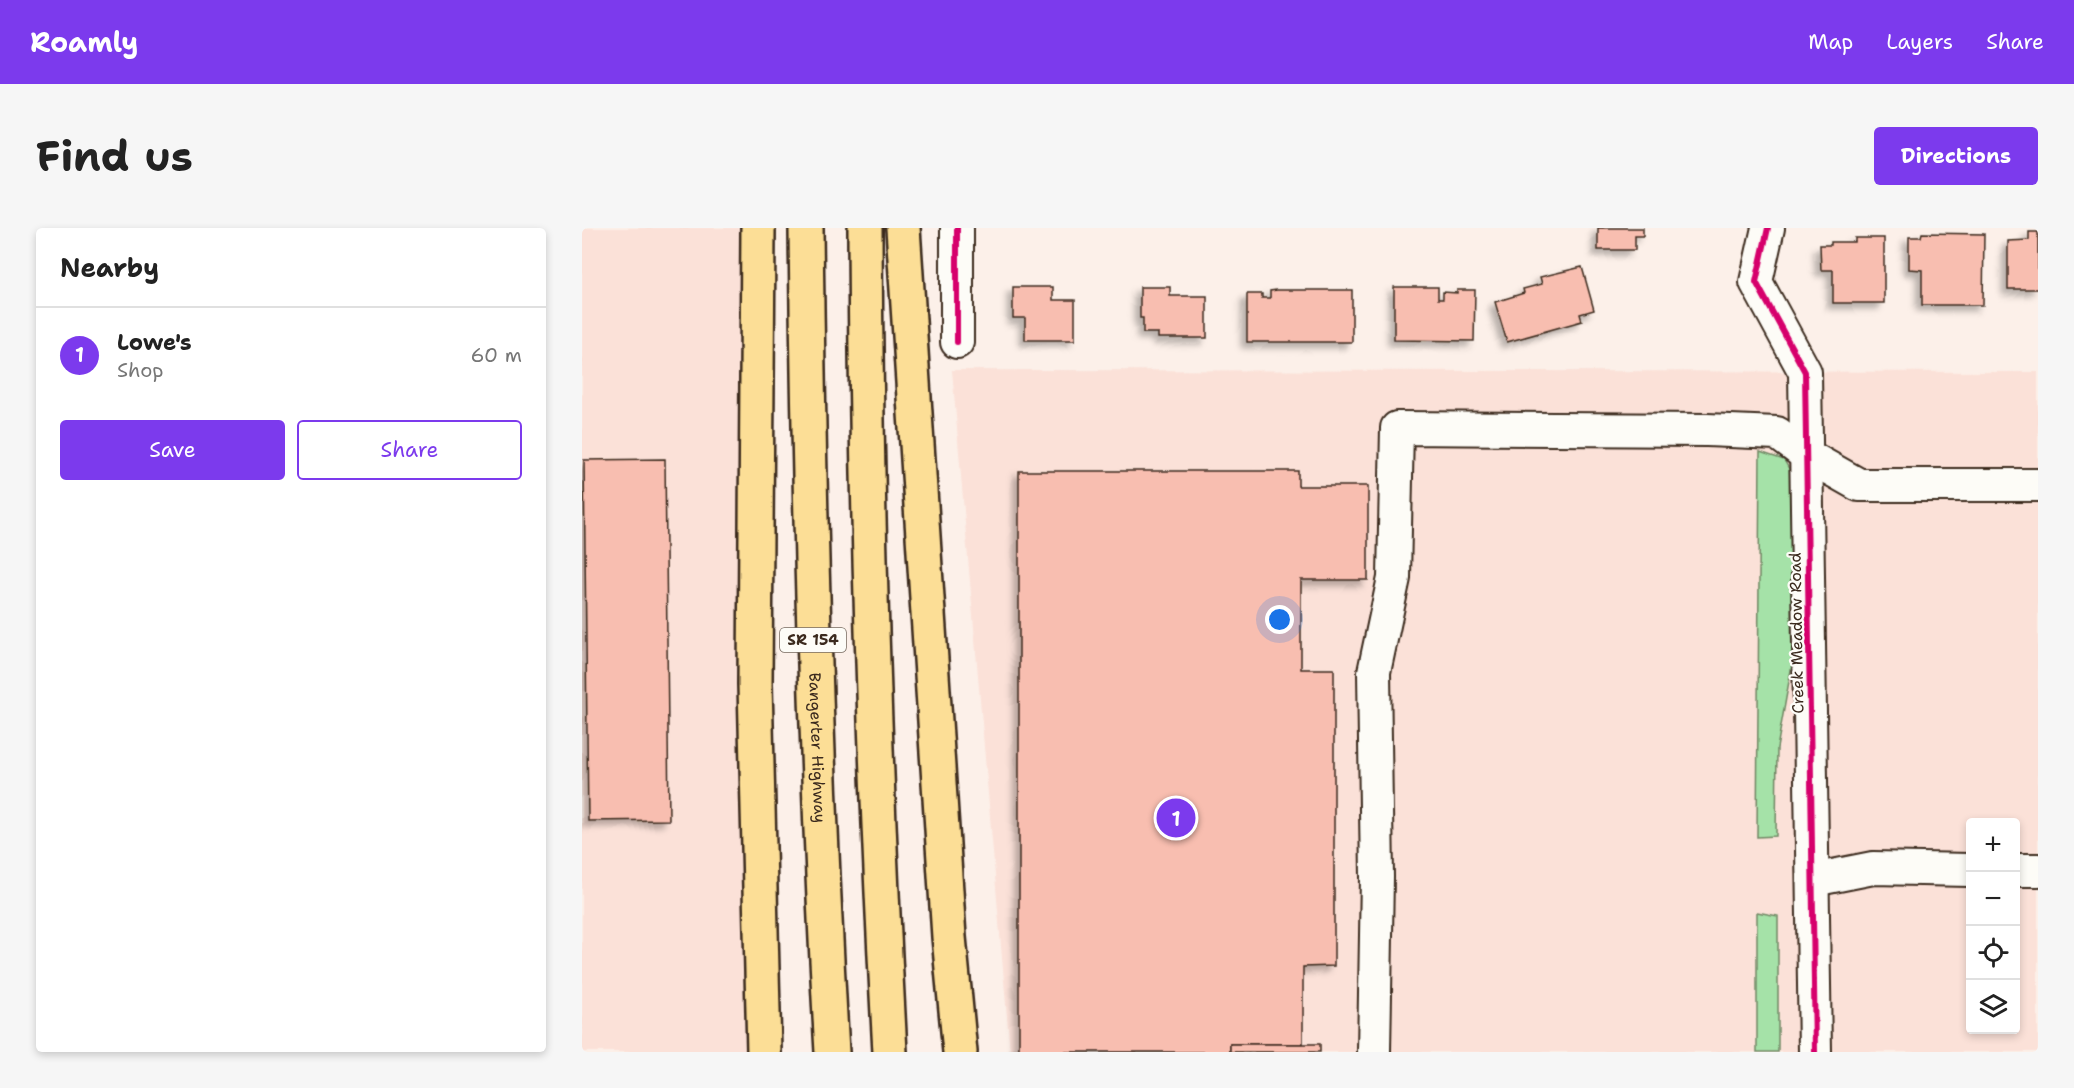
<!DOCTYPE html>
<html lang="en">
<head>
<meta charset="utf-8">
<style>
	:root { --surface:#fff; --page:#f6f6f6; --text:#222; --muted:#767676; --line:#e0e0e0; --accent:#7c3aed }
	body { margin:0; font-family:"Shantell Sans",sans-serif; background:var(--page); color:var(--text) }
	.controls { position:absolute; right:18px; bottom:18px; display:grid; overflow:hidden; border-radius:6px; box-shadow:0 3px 9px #0003 }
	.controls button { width:54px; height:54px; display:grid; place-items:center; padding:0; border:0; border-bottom:2px solid var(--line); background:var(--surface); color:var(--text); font:30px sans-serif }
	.you { position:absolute; left:698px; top:392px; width:21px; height:21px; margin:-15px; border:4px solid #fff; border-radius:50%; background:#1a73e8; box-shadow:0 0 0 9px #1a73e833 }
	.badge { display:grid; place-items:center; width:39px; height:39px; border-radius:50%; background:var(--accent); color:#fff; font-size:20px; font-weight:700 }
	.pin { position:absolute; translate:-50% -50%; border:3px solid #fff; box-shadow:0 2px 6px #0006 }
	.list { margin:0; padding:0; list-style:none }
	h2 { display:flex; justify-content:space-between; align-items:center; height:78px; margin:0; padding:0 24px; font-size:26px }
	h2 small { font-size:20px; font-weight:400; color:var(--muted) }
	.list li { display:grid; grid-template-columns:39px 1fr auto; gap:18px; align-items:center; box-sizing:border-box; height:96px; padding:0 24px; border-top:2px solid var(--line) }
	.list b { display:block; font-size:22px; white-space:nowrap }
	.list p { margin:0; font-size:20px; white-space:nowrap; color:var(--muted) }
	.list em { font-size:20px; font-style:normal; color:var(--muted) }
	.actions { display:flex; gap:12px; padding:18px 24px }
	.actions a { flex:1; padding:14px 0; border:2px solid var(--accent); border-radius:6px; text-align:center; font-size:21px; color:var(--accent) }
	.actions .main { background:var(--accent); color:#fff }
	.icon { flex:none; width:33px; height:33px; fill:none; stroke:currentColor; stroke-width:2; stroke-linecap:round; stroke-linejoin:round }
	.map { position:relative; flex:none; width:1456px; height:824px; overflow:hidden; border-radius:6px }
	header { display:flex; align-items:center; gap:36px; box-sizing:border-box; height:84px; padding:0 30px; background:var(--accent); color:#fff }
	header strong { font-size:28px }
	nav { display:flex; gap:33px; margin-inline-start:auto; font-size:21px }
	.intro { display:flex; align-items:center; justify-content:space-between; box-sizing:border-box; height:144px; padding:0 36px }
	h1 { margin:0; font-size:42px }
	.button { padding:15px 27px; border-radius:6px; background:var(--accent); color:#fff; font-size:21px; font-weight:700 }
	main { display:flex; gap:36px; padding:0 36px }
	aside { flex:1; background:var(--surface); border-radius:6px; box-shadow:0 3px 9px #0003 }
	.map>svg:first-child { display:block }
	.built { fill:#fbe1d8; fill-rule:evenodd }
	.green { fill:#a5e2a8; stroke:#708663; stroke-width:1.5 }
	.building { fill:#f8beb0; stroke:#3b2a1e; stroke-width:1.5; filter:url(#shadow) }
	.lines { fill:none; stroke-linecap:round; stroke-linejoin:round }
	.minor-casing { stroke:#3b2a1e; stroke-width:36 }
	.highway-casing { stroke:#3b2a1e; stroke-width:38 }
	.minor { stroke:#fdfcf7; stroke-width:32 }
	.highway { stroke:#fcde96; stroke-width:33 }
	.cycleway-casing { stroke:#fdfcf7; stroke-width:10 }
	.cycleway { stroke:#d6006c; stroke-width:6 }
	.labels { text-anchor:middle; stroke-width:4.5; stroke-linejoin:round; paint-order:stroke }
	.shield { fill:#fdfcf7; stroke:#75695f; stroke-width:1.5 }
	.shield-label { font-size:15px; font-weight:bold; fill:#3b2a1e }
	.street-label { font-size:16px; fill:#3b2a1e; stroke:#fdfcf7 }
</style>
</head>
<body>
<header>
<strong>Roamly</strong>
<nav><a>Map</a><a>Layers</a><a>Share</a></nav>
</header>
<div class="intro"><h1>Find us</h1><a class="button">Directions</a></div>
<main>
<aside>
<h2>Nearby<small></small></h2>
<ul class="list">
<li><span class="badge">1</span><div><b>Lowe's</b><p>Shop</p></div><em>60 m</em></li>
</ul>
<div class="actions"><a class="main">Save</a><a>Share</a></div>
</aside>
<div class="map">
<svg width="1456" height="824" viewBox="0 0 1456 824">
	<defs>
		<filter id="shadow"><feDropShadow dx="-5.5" dy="5.5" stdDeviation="3" flood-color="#0004"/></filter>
	</defs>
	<rect width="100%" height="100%" fill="#fcf0e9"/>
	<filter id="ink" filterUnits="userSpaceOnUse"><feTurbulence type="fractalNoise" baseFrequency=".0167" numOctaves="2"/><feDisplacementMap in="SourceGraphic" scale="12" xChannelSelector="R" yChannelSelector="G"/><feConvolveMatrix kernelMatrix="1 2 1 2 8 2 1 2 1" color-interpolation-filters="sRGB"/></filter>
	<g filter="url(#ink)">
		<!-- built -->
		<g class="built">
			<path d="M0 0H164L168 824H0Z"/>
			<path d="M370 142 1456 144V824H428ZM1388 594H1434V802H1388Z"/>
		</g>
		<!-- green -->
		<g class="green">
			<path d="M1178 224 1202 232 1216 257 1218 392 1195 520 1194 608 1175 609Z"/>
			<path d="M1175 684 1196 688V824H1175Z"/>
		</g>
		<!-- building -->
		<g class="building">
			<path d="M1016 0H1061V8H1053V22H1016Z"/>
			<path d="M1447 4H1456V61H1426V13L1447 12Z"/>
			<path d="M1340 5 1402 6 1401 77H1340V42L1327 41V9H1339Z"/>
			<path d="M1273 10H1302V75H1251V42H1239L1238 17H1249V14H1273Z"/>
			<path d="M1000 39 1012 82 998 86 1000 93 925 114 913 74 942 65 941 61 960 56 958 49Z"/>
			<path d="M431 59H471V72H493V112H443V90H431Z"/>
			<path d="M558 59H588V68H625V110H576V105H561V90H558Z"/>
			<path d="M812 59H856V71H861V64L875 65V62H893L892 113 812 112Z"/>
			<path d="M695 62H770V114H665V66H680V70H688V63Z"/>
			<path d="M83 231 87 592 6 593 2 232Z"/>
			<path d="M437 243H716V258H786V352H719V441H752V738L721 739V816H648V824H437Z"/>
			<rect x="648" y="816" width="90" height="8"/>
		</g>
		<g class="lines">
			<!-- minor casing -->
			<g class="minor-casing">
				<g id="minor">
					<path d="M375 0V114"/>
					<path d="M1186 0 1174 54 1223 144 1233 824"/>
					<path d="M1434 642H1456"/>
					<path d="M1231 652 1291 640 1388 642"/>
					<path d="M792 824 795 649 792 444 812 350 815 200 1125 202 1195 205 1224 227 1277 257H1456"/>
				</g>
			</g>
			<!-- highway casing -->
			<g class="highway-casing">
				<g id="highway">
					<path d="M176 0 173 456 182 824"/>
					<path id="s1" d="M224 0C227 275 234 549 250 824"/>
					<path d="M283 0C284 275 293 549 308 824"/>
					<path d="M321 0 367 709 378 824"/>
				</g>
			</g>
			<!-- minor -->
			<use href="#minor" class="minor"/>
			<!-- highway -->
			<use href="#highway" class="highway"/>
			<!-- cycleway casing -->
			<g class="cycleway-casing">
				<g id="cycleway">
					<path d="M375 0V114"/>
					<path d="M1186 0 1174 54 1223 144 1233 824"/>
				</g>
			</g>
			<!-- cycleway -->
			<use href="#cycleway" class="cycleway"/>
		</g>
	</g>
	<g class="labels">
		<!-- shield labels -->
		<rect class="shield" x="198" y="400" width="66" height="24" rx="4.5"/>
		<g class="shield-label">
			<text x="231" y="417">SR 154</text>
		</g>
		<!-- street labels -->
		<g class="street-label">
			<text transform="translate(1214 405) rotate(-91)" y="6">Creek Meadow Road</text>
			<text dy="6" stroke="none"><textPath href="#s1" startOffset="520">Bangerter Highway</textPath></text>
		</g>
	</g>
</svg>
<div class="controls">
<button>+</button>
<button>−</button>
<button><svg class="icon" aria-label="locate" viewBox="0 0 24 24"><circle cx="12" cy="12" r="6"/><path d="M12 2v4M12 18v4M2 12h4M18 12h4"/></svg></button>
<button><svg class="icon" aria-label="layers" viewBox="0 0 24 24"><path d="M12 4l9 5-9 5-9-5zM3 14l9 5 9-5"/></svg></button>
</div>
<div class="you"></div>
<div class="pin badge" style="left:594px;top:590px">1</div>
</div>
</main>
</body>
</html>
